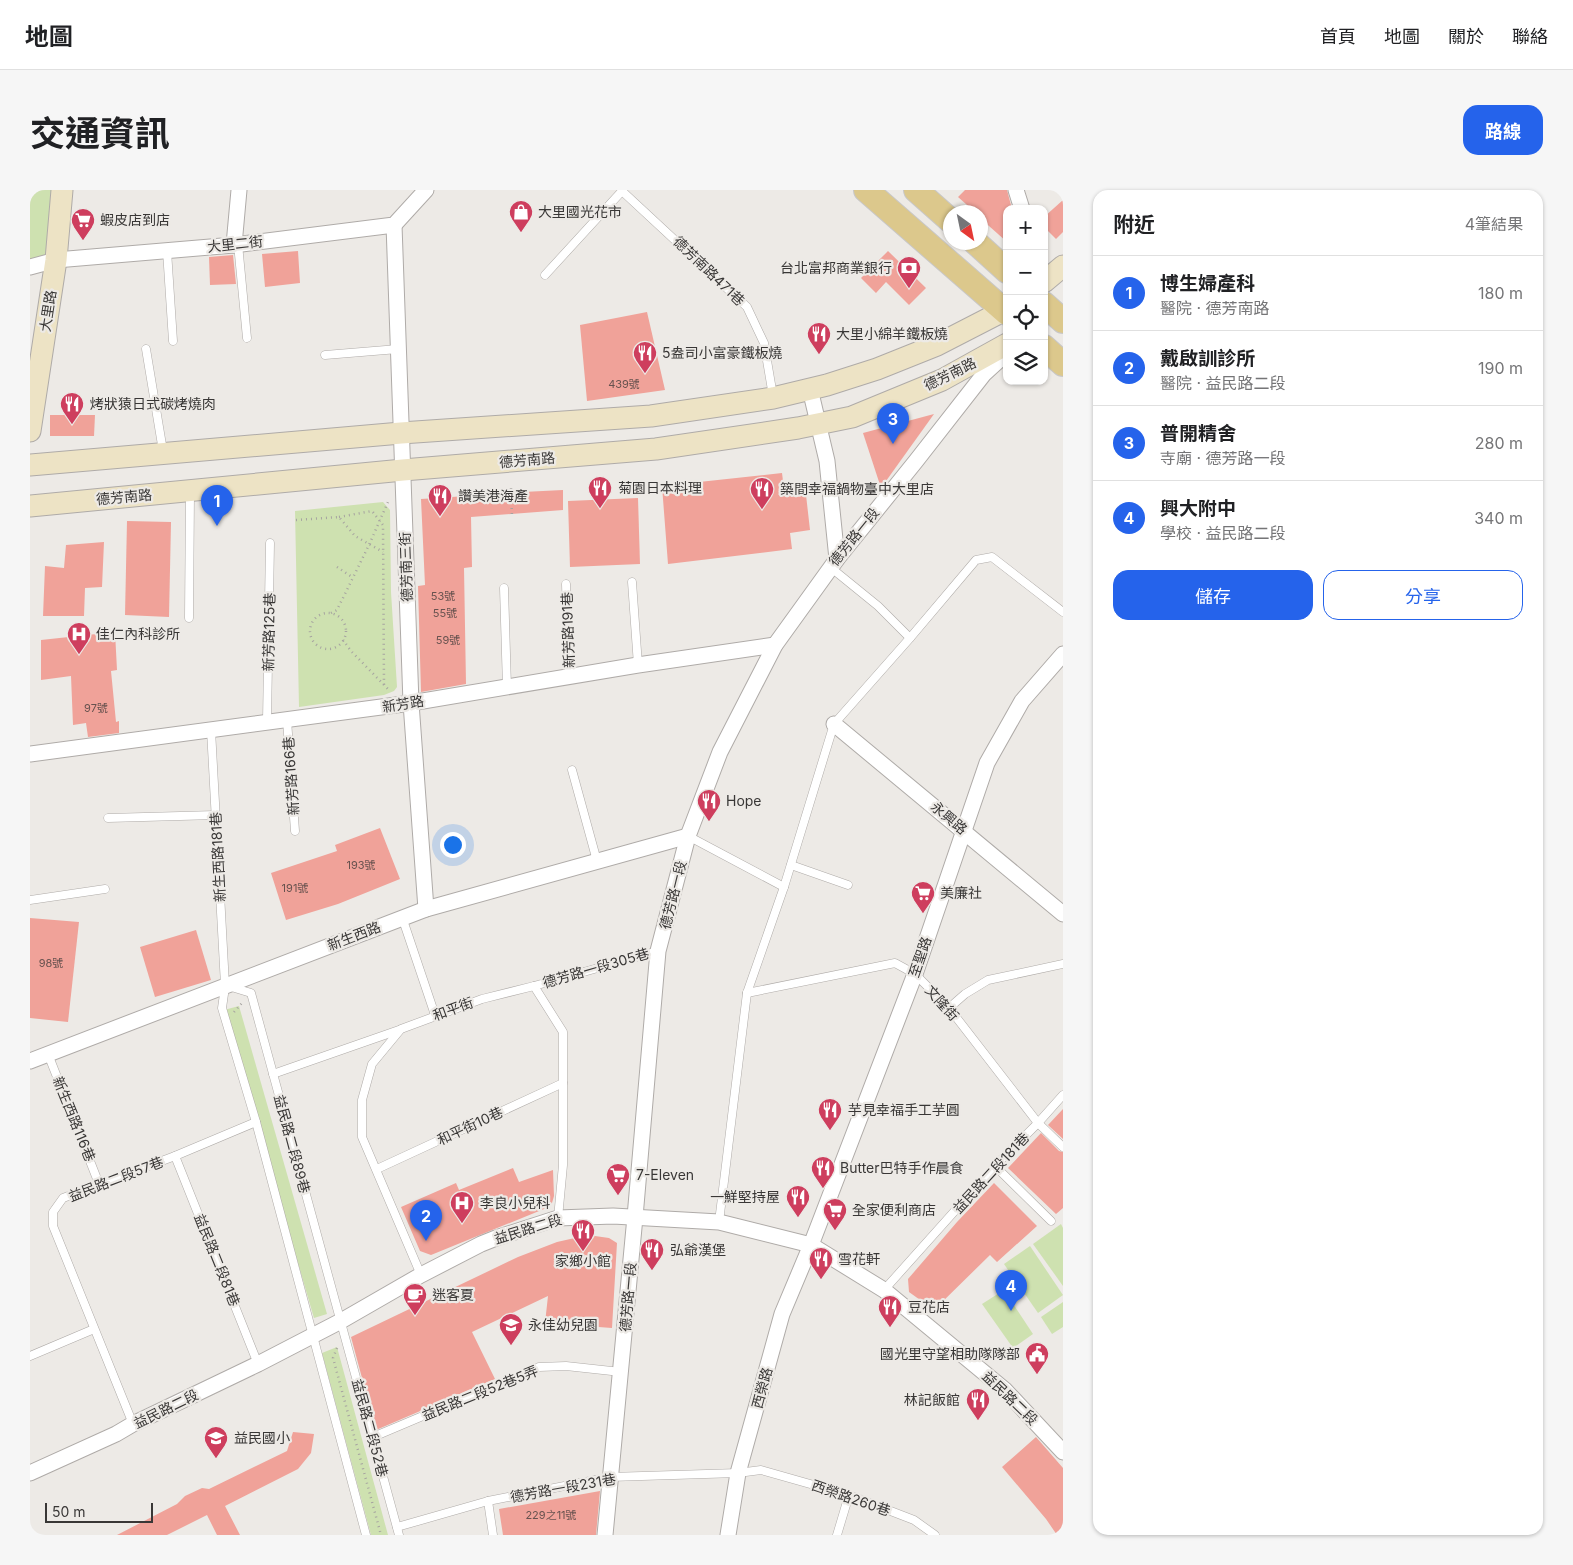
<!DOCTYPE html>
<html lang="zh-TW">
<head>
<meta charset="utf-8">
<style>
	:root { --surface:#fff; --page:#f6f6f6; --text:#202124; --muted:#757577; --line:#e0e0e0; --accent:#2563eb }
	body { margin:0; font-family:Inter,"Noto Sans TC",sans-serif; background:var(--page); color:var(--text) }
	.controls { position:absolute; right:15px; top:15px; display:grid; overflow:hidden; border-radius:10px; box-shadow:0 1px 4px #0004 }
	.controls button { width:45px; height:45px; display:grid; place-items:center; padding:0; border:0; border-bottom:1px solid var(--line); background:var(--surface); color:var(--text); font:25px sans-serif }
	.compass { position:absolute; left:913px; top:15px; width:45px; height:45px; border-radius:50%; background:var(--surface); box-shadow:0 1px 4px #0004; rotate:147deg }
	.scale { position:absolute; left:15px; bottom:12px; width:108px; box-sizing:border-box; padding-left:5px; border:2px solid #393736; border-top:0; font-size:14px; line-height:18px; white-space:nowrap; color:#393736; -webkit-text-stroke:4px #edeae6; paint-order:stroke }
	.you { position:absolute; left:422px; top:654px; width:18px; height:18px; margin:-12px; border:4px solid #fff; border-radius:50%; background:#1a73e8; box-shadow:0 0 0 8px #1a73e833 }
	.badge { display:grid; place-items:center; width:32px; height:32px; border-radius:50%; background:var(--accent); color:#fff; font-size:16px; font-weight:700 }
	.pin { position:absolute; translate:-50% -41px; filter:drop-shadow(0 1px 2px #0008) }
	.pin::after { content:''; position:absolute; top:26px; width:18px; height:15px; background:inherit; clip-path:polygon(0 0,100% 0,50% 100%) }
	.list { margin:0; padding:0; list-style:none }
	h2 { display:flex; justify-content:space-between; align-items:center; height:65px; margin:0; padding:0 20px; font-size:21px }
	h2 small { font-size:16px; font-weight:400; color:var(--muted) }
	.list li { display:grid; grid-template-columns:32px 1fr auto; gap:15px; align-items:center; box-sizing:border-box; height:75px; padding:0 20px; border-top:1px solid var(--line) }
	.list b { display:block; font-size:19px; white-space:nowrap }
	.list p { margin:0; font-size:16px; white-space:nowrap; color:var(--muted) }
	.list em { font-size:16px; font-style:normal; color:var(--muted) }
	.actions { display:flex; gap:10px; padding:15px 20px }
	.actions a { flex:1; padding:11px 0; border:1px solid var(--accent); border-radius:15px; text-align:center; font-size:18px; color:var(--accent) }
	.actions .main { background:var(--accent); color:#fff }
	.icon { flex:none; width:28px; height:28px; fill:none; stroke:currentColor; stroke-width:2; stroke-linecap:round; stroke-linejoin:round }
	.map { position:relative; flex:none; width:1033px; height:1345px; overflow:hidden; border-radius:15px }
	header { display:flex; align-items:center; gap:30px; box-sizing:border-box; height:70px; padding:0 25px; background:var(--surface); border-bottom:1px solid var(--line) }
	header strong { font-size:24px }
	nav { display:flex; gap:28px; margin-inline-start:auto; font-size:18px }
	.intro { display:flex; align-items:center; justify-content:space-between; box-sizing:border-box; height:120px; padding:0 30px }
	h1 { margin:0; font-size:35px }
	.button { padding:12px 22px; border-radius:15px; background:var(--accent); color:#fff; font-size:18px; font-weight:700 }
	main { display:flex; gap:30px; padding:0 30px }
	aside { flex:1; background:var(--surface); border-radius:15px; box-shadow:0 1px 4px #0004 }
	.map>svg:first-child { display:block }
	.green { fill:#cee1b0 }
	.building { fill:#f0a299 }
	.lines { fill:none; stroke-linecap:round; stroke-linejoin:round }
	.lane-casing { stroke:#afaba8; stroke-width:9 }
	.street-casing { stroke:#afaba8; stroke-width:17 }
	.secondary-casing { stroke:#afaba8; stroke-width:23 }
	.primary-casing { stroke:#c8c7c7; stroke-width:26 }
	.path { stroke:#a6a3a0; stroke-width:2.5; stroke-dasharray:1 4; stroke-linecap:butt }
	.lane { stroke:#fff; stroke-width:8 }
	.street { stroke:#fff; stroke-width:15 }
	.secondary { stroke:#ede3c5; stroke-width:21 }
	.primary { stroke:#dcc88c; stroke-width:24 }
	.labels { text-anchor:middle; stroke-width:4.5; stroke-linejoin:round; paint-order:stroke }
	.number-label { font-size:11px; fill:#67524f }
	.poi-label { font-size:14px; fill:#393736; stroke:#edeae6; text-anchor:start }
	.street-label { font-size:14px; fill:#393736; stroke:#edeae6 }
</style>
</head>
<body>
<header>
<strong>地圖</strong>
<nav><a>首頁</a><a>地圖</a><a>關於</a><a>聯絡</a></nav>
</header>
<div class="intro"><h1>交通資訊</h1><a class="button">路線</a></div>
<main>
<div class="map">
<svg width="1033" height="1345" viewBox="0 0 1033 1345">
	<rect width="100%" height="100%" fill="#edeae6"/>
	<!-- green -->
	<g class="green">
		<path d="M0 0H27L22 66 0 71Z"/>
		<path d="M353 312 360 320 361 402 367 497 364 501 354 505 269 517 265 321Z"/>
		<path d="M209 816 297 1124 284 1128 194 820Z"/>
		<path d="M1031 1034 1033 1038V1096L1003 1054Z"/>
		<path d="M1000 1056 1033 1105 1008 1123 974 1074Z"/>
		<path d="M974 1100 1003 1144 983 1158 952 1114Z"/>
		<path d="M1033 1112V1137L1022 1144 1011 1127Z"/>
		<path d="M307 1157 358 1345H341L292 1163Z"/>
	</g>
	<!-- building -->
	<g class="building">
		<path d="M935 0H977L982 19H977V52L950 28V22H945L928 7Z"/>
		<path d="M1033 10V42L1026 49 1014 37V27Z"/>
		<path d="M268 61 270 93 235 97 232 64Z"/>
		<path d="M858 61 896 98 879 115 856 92 846 103 831 88Z"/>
		<path d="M203 65 206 94 180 95 179 67Z"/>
		<path d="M617 122 635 200 557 211 550 135Z"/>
		<path d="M904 224 851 298 833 243Z"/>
		<path d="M20 225H65L64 246H20Z"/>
		<path d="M752 283 754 299 775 296 780 340 760 343 762 359 638 374 632 296Z"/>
		<path d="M533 300V320L441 327 442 377 434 378 436 494 391 502 388 396 395 395 391 309 452 305 451 304Z"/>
		<path d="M608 308 610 374 540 377 538 311Z"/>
		<path d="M97 331 141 332 139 427 95 425Z"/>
		<path d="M74 352 72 397 55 398 54 426H13L15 376 34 378 36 355Z"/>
		<path d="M85 442 87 480 81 481 86 532 89 531V543L58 547 56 533 43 535 41 486 11 490V450Z"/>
		<path d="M350 638 370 689 308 714 256 730 241 683 307 661 305 655Z"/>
		<path d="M0 728 49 732 38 832 0 828Z"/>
		<path d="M166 740 181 790 125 807 110 757Z"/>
		<path d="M1033 919V949L1018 935Z"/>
		<path d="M1011 943 1029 961 1033 962V1018L1026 1024 978 978Z"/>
		<path d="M483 978 489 992 523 980 524 1006 522 1013 514 1019 401 1065 390 1061 371 1017 426 993 429 1000Z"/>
		<path d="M964 993 1007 1036 967 1072 960 1065 904 1120 879 1102 878 1089 927 1032Z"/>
		<path d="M558 1045 579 1048 587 1053 582 1138 515 1133 518 1106 442 1142 465 1189 346 1240 321 1147 488 1067 527 1052Z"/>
		<path d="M263 1242 284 1244 281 1263 268 1279 195 1316 210 1345H187L177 1325 137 1345H87L147 1314 155 1306 172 1298 179 1299 257 1261Z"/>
		<path d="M1006 1247 1033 1278V1345H1027L1016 1329 972 1277Z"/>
		<path d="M570 1301 566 1345H473L469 1319Z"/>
	</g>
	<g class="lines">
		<!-- lane casing -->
		<g class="lane-casing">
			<g id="lane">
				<path d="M593 0 592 1 717 117 734 153 743 206"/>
				<path d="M208 54 217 148"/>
				<path d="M137 61 143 151"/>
				<path d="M515 85 592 1"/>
				<path d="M116 159 133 261"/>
				<path d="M295 165 368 159"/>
				<path d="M800 377 848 416 880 448"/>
				<path d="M602 392 608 475"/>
				<path d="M536 394 539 486"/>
				<path d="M474 398 477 497"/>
				<path d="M159 428 160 303"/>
				<path d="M257 530 265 641"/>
				<path d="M237 531 240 353"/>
				<path d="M181 540 195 795 221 803 369 1345"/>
				<path d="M542 580 567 671"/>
				<path d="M78 628 186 625"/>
				<path d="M658 646 754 697"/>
				<path d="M761 675 818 695"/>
				<path d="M0 710 75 699"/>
				<path d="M372 727 405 825"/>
				<path d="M504 796 628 761"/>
				<path d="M195 797 192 818 226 932 336 1345"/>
				<path d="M717 803 865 773 885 784 919 818 1008 933 1033 957"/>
				<path d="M919 818 935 804 958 790 1033 774"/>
				<path d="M18 864 69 994"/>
				<path d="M243 884 369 840"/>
				<path d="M145 966 228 1174"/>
				<path d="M965 976 1021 1031"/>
				<path d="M347 979 533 893"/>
				<path d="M689 1032 717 803 754 697 804 534 880 448 946 370 962 367 1033 422"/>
				<path d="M391 1085 332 947V910L342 874 371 839 452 809 504 796 533 842V975L528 1028"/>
				<path d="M854 1100 965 976 1008 933 1033 905"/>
				<path d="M0 1166 64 1139"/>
				<path d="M103 1234 23 1036V1022L33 1008 145 966 226 932"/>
				<path d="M343 1247 509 1177 536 1176 591 1182"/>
				<path d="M458 1311 463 1345"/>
				<path d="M367 1337 458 1311 580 1287 708 1283 731 1280 819 1305 884 1330 905 1345"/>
				<path d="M807 1345 819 1305"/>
			</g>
		</g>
		<!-- street casing -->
		<g class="street-casing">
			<g id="street">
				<path d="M986 0 992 19"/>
				<path d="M364 35 381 513 396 719"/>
				<path d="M204 55 209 0"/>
				<path d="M0 77 26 70 204 55 364 35 396 0"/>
				<path d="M780 199 797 271 807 369"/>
				<path d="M804 534 1033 724"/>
				<path d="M0 564 381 513 608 475 745 455"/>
				<path d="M0 871 396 719 658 646"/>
				<path d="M0 1283 86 1244 103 1234 228 1174 311 1131 391 1085 451 1054 466 1048 528 1028 583 1026 689 1032 781 1055 854 1100 975 1200 1033 1262"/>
				<path d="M575 1345 605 1027 628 761 658 646 690 562 745 455 807 369 886 271 954 184 977 163"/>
				<path d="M698 1345 708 1283 752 1124 781 1055 885 784 957 573 992 511 1033 464"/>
			</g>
		</g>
		<!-- secondary casing -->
		<g class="secondary-casing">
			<g id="secondary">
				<path d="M1014 92 1033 76"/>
				<path d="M0 241 26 70 32 0"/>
				<path d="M0 275 371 243 621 226 743 208 797 195 847 179 907 155 977 119"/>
				<path d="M0 316 373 280 626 259 768 238 822 227 912 190 977 154"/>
			</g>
		</g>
		<!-- primary casing -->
		<g class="primary-casing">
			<g id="primary">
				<path d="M836 0 977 123"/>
				<path d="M886 0 921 31"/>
				<path d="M945 52 977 81"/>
				<path d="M1014 114 1033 131"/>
				<path d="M1014 157 1033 174"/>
			</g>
		</g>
		<!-- path -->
		<g class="path">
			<path d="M481 298 482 328"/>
			<path d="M309 327 342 321 353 335 354 496"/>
			<path d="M266 330 309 327 325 346 353 362"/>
			<path d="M307 377 322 387"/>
			<path d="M301 423 307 420 339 355 358 312"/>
			<circle cx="298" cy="441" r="18"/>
			<path d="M313 450 321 461 359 500"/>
			<path d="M204 822 212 813"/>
			<path d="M307 1158 303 1168 351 1345"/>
		</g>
		<!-- lane -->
		<use href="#lane" class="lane"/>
		<!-- street -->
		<use href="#street" class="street"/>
		<!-- secondary -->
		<use href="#secondary" class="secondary"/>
		<!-- primary -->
		<use href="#primary" class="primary"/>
	</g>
	<!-- icons -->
	<defs>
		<g id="shop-pin" transform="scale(1.25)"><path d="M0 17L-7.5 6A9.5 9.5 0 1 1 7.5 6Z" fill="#ce3e5e" stroke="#edeae6"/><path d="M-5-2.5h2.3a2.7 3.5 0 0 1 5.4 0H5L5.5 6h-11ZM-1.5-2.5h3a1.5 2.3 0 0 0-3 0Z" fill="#fff"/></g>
		<g id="supermarket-pin" transform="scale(1.25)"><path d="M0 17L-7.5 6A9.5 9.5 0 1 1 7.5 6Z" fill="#ce3e5e" stroke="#edeae6"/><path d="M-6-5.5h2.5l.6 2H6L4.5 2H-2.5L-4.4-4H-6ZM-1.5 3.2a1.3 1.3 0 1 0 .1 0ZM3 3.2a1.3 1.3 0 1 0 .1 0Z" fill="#fff"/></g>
		<g id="bank-pin" transform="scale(1.25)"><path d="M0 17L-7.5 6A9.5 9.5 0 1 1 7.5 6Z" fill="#ce3e5e" stroke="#edeae6"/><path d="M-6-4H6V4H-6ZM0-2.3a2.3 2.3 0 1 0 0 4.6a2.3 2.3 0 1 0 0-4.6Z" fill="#fff"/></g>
		<g id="restaurant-pin" transform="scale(1.25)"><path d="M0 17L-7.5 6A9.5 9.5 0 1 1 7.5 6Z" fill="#ce3e5e" stroke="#edeae6"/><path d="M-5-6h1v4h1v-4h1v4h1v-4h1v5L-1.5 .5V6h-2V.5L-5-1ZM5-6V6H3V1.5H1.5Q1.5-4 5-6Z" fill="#fff"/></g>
		<g id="hospital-pin" transform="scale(1.25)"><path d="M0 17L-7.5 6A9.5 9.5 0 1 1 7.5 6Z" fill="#ce3e5e" stroke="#edeae6"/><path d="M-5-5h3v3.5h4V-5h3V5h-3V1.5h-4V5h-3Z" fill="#fff"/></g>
		<g id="cafe-pin" transform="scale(1.25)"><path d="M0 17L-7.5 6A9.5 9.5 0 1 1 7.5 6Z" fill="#ce3e5e" stroke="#edeae6"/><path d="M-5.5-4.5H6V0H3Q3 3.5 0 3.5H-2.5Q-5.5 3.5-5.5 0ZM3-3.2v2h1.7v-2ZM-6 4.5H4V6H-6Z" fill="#fff"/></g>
		<g id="school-pin" transform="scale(1.25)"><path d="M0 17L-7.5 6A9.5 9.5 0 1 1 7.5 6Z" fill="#ce3e5e" stroke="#edeae6"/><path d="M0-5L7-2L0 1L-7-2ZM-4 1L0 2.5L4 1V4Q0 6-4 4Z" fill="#fff"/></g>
		<g id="civic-pin" transform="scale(1.25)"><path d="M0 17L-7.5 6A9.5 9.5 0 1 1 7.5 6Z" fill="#ce3e5e" stroke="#edeae6"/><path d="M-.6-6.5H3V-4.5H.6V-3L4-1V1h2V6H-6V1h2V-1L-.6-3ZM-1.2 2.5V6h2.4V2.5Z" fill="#fff"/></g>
	</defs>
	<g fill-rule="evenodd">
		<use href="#shop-pin" x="491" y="22"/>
		<use href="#supermarket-pin" x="53" y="30"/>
		<use href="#bank-pin" x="879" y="78"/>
		<use href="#restaurant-pin" x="789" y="144"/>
		<use href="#restaurant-pin" x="615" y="163"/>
		<use href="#restaurant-pin" x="42" y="214"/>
		<use href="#restaurant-pin" x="570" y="298"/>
		<use href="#restaurant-pin" x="732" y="299"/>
		<use href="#restaurant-pin" x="410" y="306"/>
		<use href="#hospital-pin" x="49" y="444"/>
		<use href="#restaurant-pin" x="679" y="611"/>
		<use href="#supermarket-pin" x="893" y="703"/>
		<use href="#restaurant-pin" x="800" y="920"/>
		<use href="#restaurant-pin" x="793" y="978"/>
		<use href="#supermarket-pin" x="588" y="985"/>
		<use href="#restaurant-pin" x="768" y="1007"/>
		<use href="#hospital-pin" x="432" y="1013"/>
		<use href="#supermarket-pin" x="805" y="1020"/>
		<use href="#restaurant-pin" x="553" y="1041"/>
		<use href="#restaurant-pin" x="622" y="1060"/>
		<use href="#restaurant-pin" x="791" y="1069"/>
		<use href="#cafe-pin" x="385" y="1105"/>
		<use href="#restaurant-pin" x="860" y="1117"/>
		<use href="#school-pin" x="481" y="1135"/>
		<use href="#civic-pin" x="1007" y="1164"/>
		<use href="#restaurant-pin" x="948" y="1210"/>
		<use href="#school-pin" x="186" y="1248"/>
	</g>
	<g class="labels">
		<!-- number labels -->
		<g class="number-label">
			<text x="594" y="198">439號</text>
			<text x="413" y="410">53號</text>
			<text x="415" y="427">55號</text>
			<text x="418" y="454">59號</text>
			<text x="66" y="522">97號</text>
			<text x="331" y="679">193號</text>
			<text x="265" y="702">191號</text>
			<text x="21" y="777">98號</text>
			<text x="521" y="1329">229之11號</text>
		</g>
		<!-- poi labels -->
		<g class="poi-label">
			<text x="508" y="27">大里國光花市</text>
			<text x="70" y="35">蝦皮店到店</text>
			<text x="862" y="83" text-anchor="end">台北富邦商業銀行</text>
			<text x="806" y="149">大里小綿羊鐵板燒</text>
			<text x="632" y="168">5盎司小富豪鐵板燒</text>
			<text x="60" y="219">烤狀猿日式碳烤燒肉</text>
			<text x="588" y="303">菊園日本料理</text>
			<text x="750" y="304">築間幸福鍋物臺中大里店</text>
			<text x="428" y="311">讚美港海產</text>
			<text x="66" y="449">佳仁內科診所</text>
			<text x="696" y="616">Hope</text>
			<text x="910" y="708">美廉社</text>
			<text x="818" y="925">芋見幸福手工芋圓</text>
			<text x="810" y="983">Butter巴特手作晨食</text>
			<text x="606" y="990">7-Eleven</text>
			<text x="750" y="1012" text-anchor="end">一鮮堅持屋</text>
			<text x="450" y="1018">李良小兒科</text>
			<text x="822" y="1025">全家便利商店</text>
			<text x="640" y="1065">弘爺漢堡</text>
			<text x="808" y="1074">雪花軒</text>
			<text x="553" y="1076" text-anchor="middle">家鄉小館</text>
			<text x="402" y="1110">迷客夏</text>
			<text x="878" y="1122">豆花店</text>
			<text x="498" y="1140">永佳幼兒園</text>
			<text x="990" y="1169" text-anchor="end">國光里守望相助隊隊部</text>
			<text x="930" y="1215" text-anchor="end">林記飯館</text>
			<text x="204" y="1253">益民國小</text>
		</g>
		<!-- street labels -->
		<g class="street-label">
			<text transform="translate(205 54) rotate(-6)" y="5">大里二街</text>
			<text transform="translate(679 81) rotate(44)" y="5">德芳南路471巷</text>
			<text transform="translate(18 121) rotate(-81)" y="5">大里路</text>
			<text transform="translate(920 184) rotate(-26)" y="5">德芳南路</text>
			<text transform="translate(497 270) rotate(-5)" y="5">德芳南路</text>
			<text transform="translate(94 307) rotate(-5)" y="5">德芳南路</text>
			<text transform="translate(824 347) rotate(-51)" y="5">德芳路一段</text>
			<text transform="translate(376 377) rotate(-92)" y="5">德芳南三街</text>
			<text transform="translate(538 440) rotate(-92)" y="5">新芳路191巷</text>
			<text transform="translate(239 442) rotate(-89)" y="5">新芳路125巷</text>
			<text transform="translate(373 514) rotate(-9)" y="5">新芳路</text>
			<text transform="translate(261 586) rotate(-94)" y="5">新芳路166巷</text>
			<text transform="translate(919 628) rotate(40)" y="5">永興路</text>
			<text transform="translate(188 667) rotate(-93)" y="5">新生西路181巷</text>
			<text transform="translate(643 705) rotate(-76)" y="5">德芳路一段</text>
			<text transform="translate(324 746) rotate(-21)" y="5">新生西路</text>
			<text transform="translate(890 767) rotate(-71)" y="5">至聖路</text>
			<text transform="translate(566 778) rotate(-16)" y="5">德芳路一段305巷</text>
			<text transform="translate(912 813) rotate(48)" y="5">文隆街</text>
			<text transform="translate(423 819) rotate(-20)" y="5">和平街</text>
			<text transform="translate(44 929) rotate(68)" y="5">新生西路116巷</text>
			<text transform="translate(440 936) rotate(-25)" y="5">和平街10巷</text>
			<text transform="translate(262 954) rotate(75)" y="5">益民路二段89巷</text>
			<text transform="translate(961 983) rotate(-47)" y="5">益民路二段181巷</text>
			<text transform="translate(86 989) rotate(-21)" y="5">益民路二段57巷</text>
			<text transform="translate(498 1039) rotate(-17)" y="5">益民路二段</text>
			<text transform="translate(187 1070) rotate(68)" y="5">益民路二段81巷</text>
			<text transform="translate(598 1107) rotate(-85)" y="5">德芳路一段</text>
			<text transform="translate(732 1198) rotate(-75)" y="5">西榮路</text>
			<text transform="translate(450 1203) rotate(-22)" y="5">益民路二段52巷5弄</text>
			<text transform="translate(980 1208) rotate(44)" y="5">益民路二段</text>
			<text transform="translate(136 1219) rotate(-26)" y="5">益民路二段</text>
			<text transform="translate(340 1238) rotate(75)" y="5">益民路二段52巷</text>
			<text transform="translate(533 1298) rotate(-10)" y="5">德芳路一段231巷</text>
			<text transform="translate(821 1308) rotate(19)" y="5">西榮路260巷</text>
		</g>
	</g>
</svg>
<div class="controls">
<button>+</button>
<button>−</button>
<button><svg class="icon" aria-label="locate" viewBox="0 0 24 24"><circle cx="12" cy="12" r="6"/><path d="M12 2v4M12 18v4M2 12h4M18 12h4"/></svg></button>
<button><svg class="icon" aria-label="layers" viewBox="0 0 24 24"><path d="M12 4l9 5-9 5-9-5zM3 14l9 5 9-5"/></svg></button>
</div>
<svg class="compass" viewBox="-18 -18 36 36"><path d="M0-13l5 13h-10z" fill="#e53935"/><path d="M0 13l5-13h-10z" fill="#757577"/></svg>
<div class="scale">50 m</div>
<div class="you"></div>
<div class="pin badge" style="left:187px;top:336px">1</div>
<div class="pin badge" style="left:396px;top:1051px">2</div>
<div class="pin badge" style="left:863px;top:254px">3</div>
<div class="pin badge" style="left:981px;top:1121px">4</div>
</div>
<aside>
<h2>附近<small>4筆結果</small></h2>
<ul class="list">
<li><span class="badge">1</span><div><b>博生婦產科</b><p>醫院 · 德芳南路</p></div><em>180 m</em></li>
<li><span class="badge">2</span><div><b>戴啟訓診所</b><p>醫院 · 益民路二段</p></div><em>190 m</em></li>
<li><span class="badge">3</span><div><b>普開精舍</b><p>寺廟 · 德芳路一段</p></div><em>280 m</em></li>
<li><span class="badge">4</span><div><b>興大附中</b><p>學校 · 益民路二段</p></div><em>340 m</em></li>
</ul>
<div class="actions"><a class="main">儲存</a><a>分享</a></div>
</aside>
</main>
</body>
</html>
